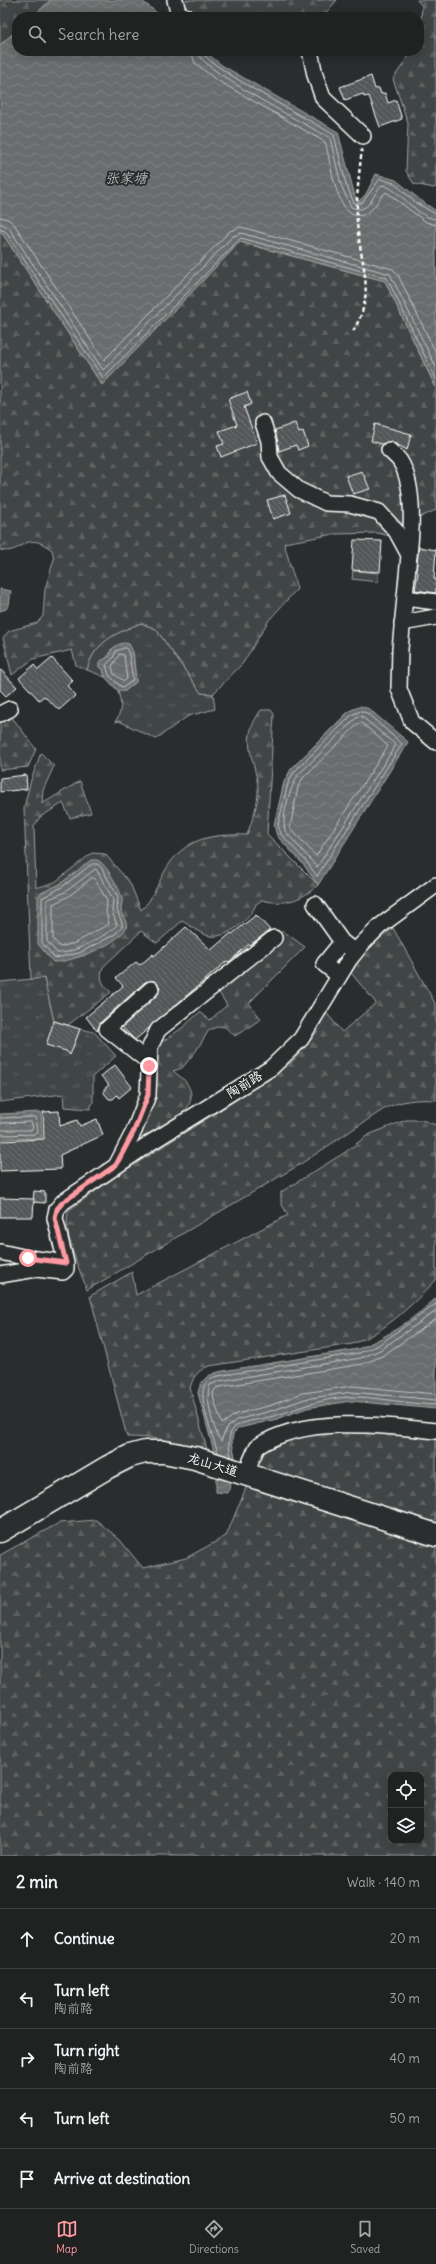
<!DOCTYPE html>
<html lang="en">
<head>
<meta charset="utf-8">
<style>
	:root { --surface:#202222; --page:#2d2f2f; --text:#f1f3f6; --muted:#a2a4a5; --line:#3d3f40; --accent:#ff9aa2 }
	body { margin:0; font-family:Delius,"LXGW WenKai TC",sans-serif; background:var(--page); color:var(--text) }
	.controls { position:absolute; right:12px; bottom:12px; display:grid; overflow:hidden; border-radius:8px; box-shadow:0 2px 10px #0003 }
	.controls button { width:36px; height:36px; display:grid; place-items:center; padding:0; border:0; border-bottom:1px solid var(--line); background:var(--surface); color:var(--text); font:20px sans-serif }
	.stop { position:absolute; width:12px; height:12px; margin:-9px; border:3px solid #ff9aa2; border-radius:50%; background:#fff }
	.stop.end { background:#ff9aa2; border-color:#fff; box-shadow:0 1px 4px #0008 }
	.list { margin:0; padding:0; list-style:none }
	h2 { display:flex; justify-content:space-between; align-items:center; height:52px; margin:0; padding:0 16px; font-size:17px }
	h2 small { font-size:13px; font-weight:400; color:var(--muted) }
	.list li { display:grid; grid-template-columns:26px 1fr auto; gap:12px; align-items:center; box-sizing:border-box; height:60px; padding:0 16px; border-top:1px solid var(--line) }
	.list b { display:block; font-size:15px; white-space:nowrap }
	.list p { margin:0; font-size:13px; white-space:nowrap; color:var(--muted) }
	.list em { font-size:13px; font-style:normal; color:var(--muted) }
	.icon { flex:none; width:22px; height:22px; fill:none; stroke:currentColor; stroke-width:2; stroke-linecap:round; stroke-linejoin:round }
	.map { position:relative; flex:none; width:436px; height:1856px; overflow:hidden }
	.search { position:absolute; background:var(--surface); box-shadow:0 2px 10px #0003; left:12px; right:12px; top:12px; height:44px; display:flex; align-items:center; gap:10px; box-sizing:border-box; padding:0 14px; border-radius:16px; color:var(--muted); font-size:15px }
	.sheet { height:352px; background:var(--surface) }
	nav { display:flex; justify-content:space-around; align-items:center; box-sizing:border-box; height:56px; border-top:1px solid var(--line); background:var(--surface); font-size:11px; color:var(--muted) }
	nav a { display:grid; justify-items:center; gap:2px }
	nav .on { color:var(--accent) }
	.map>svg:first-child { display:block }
	.grass { fill:url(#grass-tufts); stroke:#a0a2a2 }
	.forest { fill:url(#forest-firs); stroke:#a0a2a2; fill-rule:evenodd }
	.garden { fill:#414445; stroke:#a0a2a2 }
	.water { fill:url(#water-waves); stroke:#a6a7a7 }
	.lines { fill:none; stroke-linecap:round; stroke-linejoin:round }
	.shore { stroke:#c3c4c5; stroke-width:1 }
	.building { fill:url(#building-back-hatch); stroke:#fff }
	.minor-casing { stroke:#fff; stroke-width:18 }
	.secondary-casing { stroke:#fff; stroke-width:25 }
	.path { stroke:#fff; stroke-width:2.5; stroke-dasharray:4 3; stroke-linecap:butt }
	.minor { stroke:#2a2d2e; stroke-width:15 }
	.secondary { stroke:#2a2d2e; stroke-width:22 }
	.route { stroke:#ff9aa2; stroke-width:5 }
	.labels { text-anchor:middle; stroke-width:4; stroke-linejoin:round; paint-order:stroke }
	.street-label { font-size:13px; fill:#fff; stroke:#2a2d2e }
	.water-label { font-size:14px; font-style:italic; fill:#b4b6b6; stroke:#2a2d2e }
</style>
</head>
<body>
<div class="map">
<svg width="436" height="1856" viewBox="0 0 436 1856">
	<defs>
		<pattern id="grass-tufts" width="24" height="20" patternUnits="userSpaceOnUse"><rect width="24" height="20" fill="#414445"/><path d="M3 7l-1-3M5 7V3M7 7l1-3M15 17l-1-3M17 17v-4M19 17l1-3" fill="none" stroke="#5e6061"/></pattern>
		<pattern id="forest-firs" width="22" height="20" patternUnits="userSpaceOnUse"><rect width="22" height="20" fill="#414445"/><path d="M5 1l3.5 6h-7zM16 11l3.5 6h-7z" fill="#5e6061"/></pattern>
		<pattern id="water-waves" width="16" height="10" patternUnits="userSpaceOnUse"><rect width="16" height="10" fill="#6a6c6d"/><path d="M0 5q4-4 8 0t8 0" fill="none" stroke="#808283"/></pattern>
		<pattern id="building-back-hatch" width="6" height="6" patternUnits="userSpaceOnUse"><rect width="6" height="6" fill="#555758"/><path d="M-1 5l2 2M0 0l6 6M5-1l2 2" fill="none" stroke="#6e7071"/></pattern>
	</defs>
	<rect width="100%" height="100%" fill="#2a2d2e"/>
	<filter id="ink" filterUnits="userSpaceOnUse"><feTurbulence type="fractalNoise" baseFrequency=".025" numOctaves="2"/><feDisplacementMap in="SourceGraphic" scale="8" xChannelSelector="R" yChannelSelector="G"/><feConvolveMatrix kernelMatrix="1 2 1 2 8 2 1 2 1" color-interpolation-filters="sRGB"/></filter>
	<g filter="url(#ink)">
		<!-- grass -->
		<g class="grass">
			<path d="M141 623 156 629 201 693 213 694 215 709 188 716 156 739 119 721 115 722C123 711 121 702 118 691H125L136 682 133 652 111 649C110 656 103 660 103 667 103 670 105 673 105 677L87 670C94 641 117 633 141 623Z"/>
			<path d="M44 978 54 1021 71 1052 80 1029 94 1032 116 1056 93 1076V1102L90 1109 64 1107 63 1094 0 1102V982Z"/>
		</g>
		<!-- forest -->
		<g class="forest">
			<path d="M0 0H51L32 17H17V30L0 45Z"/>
			<path d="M178 0H337L322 17H198L179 4Z"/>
			<path d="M417 0H436V187L434 188 414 184 406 171 408 123 393 79 412 51H419L422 6Z"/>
			<path d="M0 230 102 385 240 242 385 281 436 388V510L416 519 406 540 378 533 335 534 284 543 297 589 269 620 243 663 213 694 201 693 156 629 141 623C117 633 94 641 87 670L76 665 72 650 33 659 12 675 3 638 9 631 37 623 43 616 45 589 54 559 52 550C24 528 23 556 0 550Z"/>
			<path d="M261 710H271L274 714 267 834 318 885C302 900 284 906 262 900L256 904C251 919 227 939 210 936 201 935 190 925 182 921L157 943 141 931 103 967C99 978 102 985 111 992L68 1025 54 1021 44 978 31 979 24 807 31 780 41 753 54 766 43 790 42 804 80 781 91 813 70 818 63 803 40 817 34 826 36 888 55 882 92 853 105 854 130 883 141 910C153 899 157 885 165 871 184 837 212 834 247 835 252 820 259 803 258 787 254 754 239 741 261 710Z"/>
			<path d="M11 716 36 749 28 767 0 770V721Z"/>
			<path d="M393 928 436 1005V1100C416 1099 402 1100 384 1109L299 1165 87 1290C80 1270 61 1230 69 1210L118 1175 236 1100 293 1061 317 1032 325 1011 342 1032 376 1003 351 973C362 954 376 941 393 928Z"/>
			<path d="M283 931 305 947 249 1003 261 1019 235 1036 225 1027 219 1026 209 1030 196 1051 182 1068 173 1071C176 1074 182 1077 185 1081 201 1101 182 1116 165 1127 156 1132 148 1139 138 1141L135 1138 150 1111 156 1046 182 1028 200 1012 210 1020 227 1005 216 988Z"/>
			<path d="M406 1120H422L436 1125V1280C412 1305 385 1332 352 1344L209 1366C198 1370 193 1377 190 1388L208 1453C181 1441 156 1437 127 1437L90 1296 132 1272 136 1295 288 1215 281 1203V1192L344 1153 368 1135Z"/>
			<path d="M321 1429 436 1434V1856H0V1555L59 1523 96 1520 119 1539 143 1568 186 1558 226 1536 262 1449ZM391 1775H421V1841H391Z"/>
		</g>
		<!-- garden -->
		<path class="garden" d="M353 571 378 573V582L352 579Z"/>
		<!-- water -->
		<g class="water">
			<path d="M51 0H141L162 17H32Z"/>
			<path d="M17 30V51H204L223 66 338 132 356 200 359 201 366 194 376 174 396 180 419 199 436 211V388L385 281 240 242 102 385 0 230V45Z"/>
			<path d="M0 589 11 591 9 605 6 609 0 611Z"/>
			<path d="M124 643 129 644 133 652 136 682 125 691H118L105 677 103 669 99 667V662L110 656C112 647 115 645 124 643Z"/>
			<path d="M361 706 369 709 408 742 318 885 303 864 277 836 274 825 284 782 291 769 349 711Z"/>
			<path d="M91 860H97C105 862 120 889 122 898 123 902 121 905 121 910 121 917 130 922 125 930 116 945 70 963 53 962L38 944V897L41 893 60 884Z"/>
			<path d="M41 1112 42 1138 0 1139V1114Z"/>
			<path d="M436 1298V1409L351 1401 307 1408 277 1419 239 1428 233 1434 232 1442 236 1462 228 1493 216 1492V1459L198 1393C201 1378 209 1374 223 1371L358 1349C386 1338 414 1319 436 1298Z"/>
		</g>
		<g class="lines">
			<!-- shore -->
			<g class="shore">
				<path d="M191 51 195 63 215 79 325 142C331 159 336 227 365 214 375 210 378 198 386 192L426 222 436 225"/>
				<path d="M197 51C198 69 309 126 330 138L341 185 351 207C370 216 372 193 383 185 402 191 417 218 436 219"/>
				<path d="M202 51C203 65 316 123 334 135L346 184 354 203H362L380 179 394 183 416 203 436 214"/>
				<path d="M0 217 8 219 14 224 104 360 230 231 241 227 393 269 398 275 436 353"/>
				<path d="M0 223 9 228 103 370 233 236 241 233 390 274 436 367"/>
				<path d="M0 229 5 231 103 378 241 238 387 278 436 379"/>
				<path d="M126 648 129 654 133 680 125 686 121 687 109 675 106 665 113 658 116 651Z"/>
				<path d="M120 654 124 655 127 679 124 681 114 674 112 667Z"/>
				<path d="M361 711 367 713 402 744 317 876 306 861 281 834 278 825 288 783 294 772 352 715Z"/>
				<path d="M361 716 396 745 317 867 285 831C281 815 290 789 298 775L355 719Z"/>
				<path d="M362 723 388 746 316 856 290 828 298 787 303 778 358 724Z"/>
				<path d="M92 864H97L101 867 118 897 117 910 122 923V927L114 935 79 953 55 958 42 943V898L62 887Z"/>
				<path d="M96 869 113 899 112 911 117 925C106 936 73 954 57 953L47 941V900L65 892Z"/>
				<path d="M92 878 95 879 107 901 106 911 109 924 75 943 60 947 53 939V904L69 896Z"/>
				<path d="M0 1118 36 1117 38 1132 36 1134 0 1135"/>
				<path d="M0 1123 31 1122 33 1128 31 1130H0"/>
				<path d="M436 1311 380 1350 361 1358 219 1381 210 1385C204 1394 214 1433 221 1441L226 1429 236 1420 274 1410 305 1399 351 1392 436 1400"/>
				<path d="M436 1319 382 1356 363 1364 225 1386 216 1388 213 1393 214 1400 222 1424 236 1414 272 1405 302 1393 325 1390 352 1386 436 1394"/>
				<path d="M218 1453C214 1438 197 1398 205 1384 209 1377 217 1376 224 1375L359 1353 377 1346 436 1304"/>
				<path d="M231 1457C222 1418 245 1424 274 1416 300 1408 322 1398 351 1397 379 1397 408 1404 436 1405"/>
			</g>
		</g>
		<!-- building -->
		<g class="building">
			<path d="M371 76 375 89 379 88 381 94 385 93 388 103 396 100 402 119 380 127 369 96 364 97 363 94 345 100 340 87Z"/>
			<path d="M247 392 251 404 244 407 257 443 221 457 217 446 224 444 219 431 237 425 228 399Z"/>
			<path d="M295 423 299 433 303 431 308 446 298 450 296 445 279 451 275 430Z"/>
			<path d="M375 424 411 434 407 450 391 441 382 444 371 441Z"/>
			<path d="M362 471 370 489 353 494 346 476Z"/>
			<path d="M285 495 291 513 273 519 267 500Z"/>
			<path d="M354 540 382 541 380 572 352 570Z"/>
			<path d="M419 547 436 550 434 579H436V593L415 590 418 572 416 571Z"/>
			<path d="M52 658 73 681 67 686 76 695 59 710 44 696 39 700 19 678 34 665 38 670Z"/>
			<path d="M0 669 17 687 6 696 0 690Z"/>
			<path d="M26 775 27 789 0 792V778Z"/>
			<path d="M256 915 270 930 250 945 249 944 229 962 227 961 135 1040 122 1027 157 995 160 987 154 981 145 982 101 1022 97 1031 86 1017 123 986 116 978 136 962 140 965 153 954 154 956 186 927 211 950 231 933 232 934Z"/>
			<path d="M54 1021 80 1029 70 1055 66 1051 46 1045Z"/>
			<path d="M115 1065 132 1087 119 1098 117 1095 113 1099H109L104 1093V1089L109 1085 101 1076Z"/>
			<path d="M59 1111 60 1126 77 1120 80 1126 97 1119 103 1135 60 1155 61 1169 0 1171V1141L44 1139 43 1112Z"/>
			<path d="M34 1191 45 1192V1203L33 1202Z"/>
			<path d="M0 1198 34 1199 33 1217H0Z"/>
		</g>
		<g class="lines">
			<!-- minor casing -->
			<g class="minor-casing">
				<g id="minor">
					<path d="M175 0 178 12 186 17"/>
					<path d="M310 51 315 75 323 98 363 136"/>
					<path d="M263 423 269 441 270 457 279 473 299 490 326 503 350 504 379 512 396 531 409 555 400 649 399 689 412 722 436 742"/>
					<path d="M389 450C392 453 397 457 400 461 415 485 412 528 409 555"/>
					<path d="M405 598 436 602"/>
					<path d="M402 623 436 617"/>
					<path d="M0 714 10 709"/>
					<path d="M315 904 342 942 355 952"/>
					<path d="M339 976 324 964 342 942"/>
					<path d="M149 1062 107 1029 151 989"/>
					<path d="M117 1164 134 1131 148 1095 150 1047 158 1030 274 938"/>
					<path d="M0 1252 28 1258 53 1261"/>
					<path d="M0 1275 36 1269 63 1272 66 1269V1263L55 1218 57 1209 63 1202 150 1143 271 1068 301 1039 349 960 361 945 380 926 436 885"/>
					<path d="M245 1474 257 1447C303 1415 384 1425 436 1431"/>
				</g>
			</g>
			<!-- secondary casing -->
			<g class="secondary-casing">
				<path id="secondary" d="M0 1531 108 1467 130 1456 145 1452H164L195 1458 436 1535"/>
			</g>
			<!-- path -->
			<path class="path" d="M353 331C377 293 360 263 357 223 356 199 359 173 362 149"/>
			<!-- minor -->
			<use href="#minor" class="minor"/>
			<!-- secondary -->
			<use href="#secondary" class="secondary"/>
		</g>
	</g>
	<g class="lines" filter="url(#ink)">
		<!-- route -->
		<path class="route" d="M28 1258 66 1263 55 1218 57 1209 63 1202 116 1165 134 1131 148 1095 149 1066"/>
	</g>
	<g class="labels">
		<!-- street labels -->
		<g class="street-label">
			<text transform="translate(244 1084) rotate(-32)" y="5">陶前路</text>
			<text transform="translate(213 1464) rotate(17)" y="5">龙山大道</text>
		</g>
		<!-- water labels -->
		<g class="water-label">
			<text x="126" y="183">张家塘</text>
		</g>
	</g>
</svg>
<div class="controls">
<button><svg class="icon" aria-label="locate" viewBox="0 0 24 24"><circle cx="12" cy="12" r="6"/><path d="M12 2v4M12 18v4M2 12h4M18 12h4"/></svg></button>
<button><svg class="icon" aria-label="layers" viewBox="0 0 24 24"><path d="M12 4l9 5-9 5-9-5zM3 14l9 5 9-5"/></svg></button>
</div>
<div class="stop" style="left:28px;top:1258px"></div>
<div class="stop end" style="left:149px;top:1066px"></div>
<div class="search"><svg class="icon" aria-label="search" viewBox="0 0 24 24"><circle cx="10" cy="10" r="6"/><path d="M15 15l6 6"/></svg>Search here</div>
</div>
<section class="sheet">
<h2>2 min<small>Walk · 140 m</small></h2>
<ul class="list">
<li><svg class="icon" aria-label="ahead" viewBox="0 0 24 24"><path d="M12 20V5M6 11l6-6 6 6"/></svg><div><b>Continue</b></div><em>20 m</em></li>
<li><svg class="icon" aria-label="left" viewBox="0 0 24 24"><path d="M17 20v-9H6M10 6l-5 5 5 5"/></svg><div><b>Turn left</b><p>陶前路</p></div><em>30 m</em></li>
<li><svg class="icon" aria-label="right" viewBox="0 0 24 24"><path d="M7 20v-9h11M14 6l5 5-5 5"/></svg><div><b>Turn right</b><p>陶前路</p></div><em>40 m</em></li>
<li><svg class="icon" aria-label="left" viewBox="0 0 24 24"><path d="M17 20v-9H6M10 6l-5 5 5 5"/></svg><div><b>Turn left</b></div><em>50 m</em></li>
<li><svg class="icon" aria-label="arrive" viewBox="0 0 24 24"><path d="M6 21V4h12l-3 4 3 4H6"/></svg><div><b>Arrive at destination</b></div></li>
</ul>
</section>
<nav>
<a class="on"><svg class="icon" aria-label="map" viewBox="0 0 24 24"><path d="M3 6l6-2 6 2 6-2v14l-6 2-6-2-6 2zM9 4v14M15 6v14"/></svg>Map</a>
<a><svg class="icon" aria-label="directions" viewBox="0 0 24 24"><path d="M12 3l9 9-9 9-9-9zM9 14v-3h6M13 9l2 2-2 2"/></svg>Directions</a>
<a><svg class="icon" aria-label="saved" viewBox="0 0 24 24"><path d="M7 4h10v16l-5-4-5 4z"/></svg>Saved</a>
</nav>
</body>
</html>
